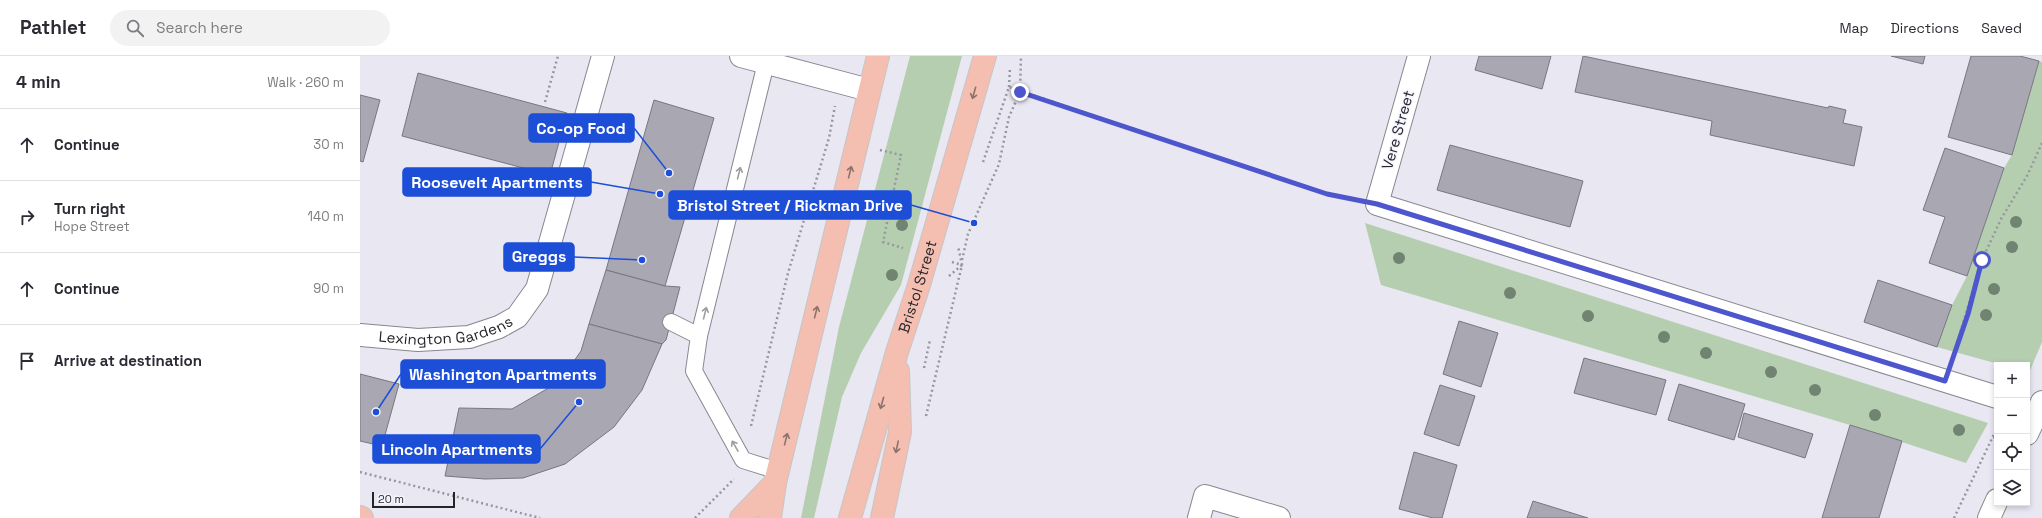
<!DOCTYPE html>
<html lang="en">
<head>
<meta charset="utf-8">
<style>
	:root { --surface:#fff; --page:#f2f2f3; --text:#2b2b33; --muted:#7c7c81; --line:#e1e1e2 }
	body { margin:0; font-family:"Space Grotesk",sans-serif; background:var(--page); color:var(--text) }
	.controls { position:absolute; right:12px; bottom:12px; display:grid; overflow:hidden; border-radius:0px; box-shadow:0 2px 6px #0003 }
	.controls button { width:36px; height:36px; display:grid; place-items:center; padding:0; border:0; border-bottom:1px solid var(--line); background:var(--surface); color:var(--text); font:20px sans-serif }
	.scale { position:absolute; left:12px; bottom:10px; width:83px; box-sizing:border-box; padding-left:4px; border:2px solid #252529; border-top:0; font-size:11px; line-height:14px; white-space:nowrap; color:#252529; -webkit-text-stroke:3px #f5f5ff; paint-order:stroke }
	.stop { position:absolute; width:12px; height:12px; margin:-9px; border:3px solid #4d56cc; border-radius:50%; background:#fff }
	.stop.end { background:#4d56cc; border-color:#fff; box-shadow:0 1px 4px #0008 }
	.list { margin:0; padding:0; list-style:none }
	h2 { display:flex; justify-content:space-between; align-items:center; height:52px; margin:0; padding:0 16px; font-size:17px }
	h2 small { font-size:13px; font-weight:400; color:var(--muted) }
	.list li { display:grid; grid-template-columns:26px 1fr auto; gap:12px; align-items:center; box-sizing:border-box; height:72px; padding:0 16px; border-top:1px solid var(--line) }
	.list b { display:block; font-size:15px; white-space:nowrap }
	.list p { margin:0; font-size:13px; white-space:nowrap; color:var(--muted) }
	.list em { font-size:13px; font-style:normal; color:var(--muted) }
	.icon { flex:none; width:22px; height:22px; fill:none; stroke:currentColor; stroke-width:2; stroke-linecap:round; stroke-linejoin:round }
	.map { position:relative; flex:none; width:1682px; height:462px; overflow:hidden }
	header { display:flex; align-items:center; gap:24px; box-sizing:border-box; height:56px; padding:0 20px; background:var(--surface); border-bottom:1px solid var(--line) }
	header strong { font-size:19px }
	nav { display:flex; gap:22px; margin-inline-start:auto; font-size:14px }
	.search { width:280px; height:36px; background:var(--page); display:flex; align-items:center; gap:10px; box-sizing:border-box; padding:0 14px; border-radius:22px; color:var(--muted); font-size:15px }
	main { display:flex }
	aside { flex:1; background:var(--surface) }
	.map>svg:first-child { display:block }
	.green { fill:#b5ceb0 }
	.building { fill:#a9a8b2; stroke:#777780 }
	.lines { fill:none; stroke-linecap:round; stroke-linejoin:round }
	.service-casing { stroke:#878790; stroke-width:18 }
	.minor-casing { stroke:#878790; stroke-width:24 }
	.tertiary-casing { stroke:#878790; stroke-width:24 }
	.trunk-casing { stroke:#c6c6c7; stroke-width:24 }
	.path { stroke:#98979f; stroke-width:2.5; stroke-dasharray:2 3; stroke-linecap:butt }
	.service { stroke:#fff; stroke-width:16 }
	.minor { stroke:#fff; stroke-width:22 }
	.tertiary { stroke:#fff; stroke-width:22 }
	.trunk { stroke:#f4beb0; stroke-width:22 }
	.tree { fill:#718371 }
	.oneway { stroke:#8c726c }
	.oneway2 { stroke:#9d9d9f }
	.route { stroke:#4d56cc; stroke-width:5 }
	.labels { text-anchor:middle; stroke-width:3; stroke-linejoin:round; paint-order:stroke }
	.street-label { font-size:15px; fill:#252529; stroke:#f5f5ff }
	.leader { fill:none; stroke:#1d4ed8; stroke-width:1.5 }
	.callout-dot { fill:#1d4ed8; stroke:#f5f5ff; stroke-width:1.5 }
	.callout { fill:#1d4ed8; stroke:#1d4ed8; stroke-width:1.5 }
	.callout-label { font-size:16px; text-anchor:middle; font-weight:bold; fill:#fff }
</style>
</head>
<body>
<header>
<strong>Pathlet</strong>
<div class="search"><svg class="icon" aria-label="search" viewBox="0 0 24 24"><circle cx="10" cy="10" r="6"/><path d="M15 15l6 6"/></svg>Search here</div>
<nav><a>Map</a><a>Directions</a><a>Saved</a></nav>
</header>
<main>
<aside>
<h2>4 min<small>Walk · 260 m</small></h2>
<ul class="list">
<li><svg class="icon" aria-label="ahead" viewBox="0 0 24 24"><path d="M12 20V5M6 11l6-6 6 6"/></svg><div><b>Continue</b></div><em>30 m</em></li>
<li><svg class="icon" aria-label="right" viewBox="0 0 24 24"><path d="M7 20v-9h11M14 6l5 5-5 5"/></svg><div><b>Turn right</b><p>Hope Street</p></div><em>140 m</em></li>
<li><svg class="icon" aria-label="ahead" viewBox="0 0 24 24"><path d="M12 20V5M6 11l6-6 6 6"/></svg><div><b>Continue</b></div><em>90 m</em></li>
<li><svg class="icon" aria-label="arrive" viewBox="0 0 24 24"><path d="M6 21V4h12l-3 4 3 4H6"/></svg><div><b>Arrive at destination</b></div></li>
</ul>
</aside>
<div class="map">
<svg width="1682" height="462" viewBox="0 0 1682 462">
	<rect width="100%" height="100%" fill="#e8e7f2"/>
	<!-- green -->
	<g class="green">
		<path d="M550 0H602L541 229 501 297 482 341 454 462H441L479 271Z"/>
		<path d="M1679 5 1682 6V286L1669 317 1667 316V309H1642L1577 291 1592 249 1607 220 1644 112 1652 99Z"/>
		<path d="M1005 167 1628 367 1606 407 1490 369 1021 229Z"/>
	</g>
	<!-- building -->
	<g class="building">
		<path d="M1119 0H1191L1182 33 1115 14Z"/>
		<path d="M1223 0 1468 52 1469 50 1486 54 1483 67 1502 71 1494 110 1350 79 1352 65 1215 36Z"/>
		<path d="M1531 0H1565L1563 8Z"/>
		<path d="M1611 0H1660L1679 5 1652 99 1588 81Z"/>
		<path d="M58 17 207 57 190 119 42 80Z"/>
		<path d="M0 39 20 44 3 106 0 105Z"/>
		<path d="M294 44 354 62 305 230 246 214Z"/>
		<path d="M1090 89 1223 125 1210 171 1077 134Z"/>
		<path d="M1585 92 1644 112 1607 220 1569 207 1585 161 1563 154Z"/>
		<path d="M246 214 305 230 320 231 306 284 302 288 229 268Z"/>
		<path d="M1518 224 1592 249 1577 291 1504 266Z"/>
		<path d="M1099 265 1138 277 1121 331 1083 318Z"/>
		<path d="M229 268 302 288 282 334 254 371 205 408 163 422 125 423 85 420 99 352 152 353 199 326 221 295Z"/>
		<path d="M1224 302 1306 324 1296 359 1214 337Z"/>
		<path d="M0 318 39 328 22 390 0 385Z"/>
		<path d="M1319 328 1385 348 1374 384 1308 364Z"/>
		<path d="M1080 329 1115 340 1099 390 1064 378Z"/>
		<path d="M1384 357 1453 378 1445 402 1378 381Z"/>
		<path d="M1490 369 1542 385 1519 462H1462Z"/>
		<path d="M1054 396 1097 409 1082 462H1073L1039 453Z"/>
		<path d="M1173 445 1228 462H1167Z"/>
	</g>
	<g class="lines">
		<!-- service casing -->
		<g class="service-casing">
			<g id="service">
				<path d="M406 7 339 280 334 315 383 404 418 415"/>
				<path d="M311 266 339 280"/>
			</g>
		</g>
		<!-- minor casing -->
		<g class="minor-casing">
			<g id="minor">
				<path d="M381 0 509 34"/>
				<path d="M1059 0 1017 148 1637 341"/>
				<path id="s1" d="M0 279 58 284 109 281 139 271 157 261 177 233 243 0"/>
				<path d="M839 462 845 440 919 462"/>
			</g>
		</g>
		<!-- tertiary casing -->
		<g class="tertiary-casing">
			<g id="tertiary">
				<path d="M1667 378 1682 346"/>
				<path d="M1629 462 1637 444"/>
			</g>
		</g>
		<!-- trunk casing -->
		<g class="trunk-casing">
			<g id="trunk">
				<path d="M0 461 2 462"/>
				<path d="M381 462 415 427"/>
				<path d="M410 462 415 427 518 0"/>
				<path id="s2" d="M490 462 537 296 559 229 625 0"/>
				<path d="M522 462 540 376 538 315"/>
			</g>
		</g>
		<!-- path -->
		<g class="path">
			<path d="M649 31 650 11"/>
			<path d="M185 46 198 0"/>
			<path d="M520 94 541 99 523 186 543 192"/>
			<path d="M623 106 649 31 967 138 993 143"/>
			<path d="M602 204 608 178 639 108 649 61 660 36 661 0"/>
			<path d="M592 206 602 209"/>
			<path d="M589 220 602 209"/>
			<path d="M1593 300 1622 204 1641 163 1667 120 1682 87"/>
			<path d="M564 312 570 284"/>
			<path d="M566 360 602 209 598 190"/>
			<path d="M391 370 428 217 469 82 475 50"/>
			<path d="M1633 381 1637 382"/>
			<path d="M0 416 180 462"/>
			<path d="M335 462 374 423"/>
			<path d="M1594 462 1637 372"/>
		</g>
		<!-- service -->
		<use href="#service" class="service"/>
		<!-- minor -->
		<use href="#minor" class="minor"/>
		<!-- tertiary -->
		<use href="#tertiary" class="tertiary"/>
		<!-- trunk -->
		<use href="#trunk" class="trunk"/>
	</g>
	<!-- trees -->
	<g class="tree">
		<circle cx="1656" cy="166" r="6"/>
		<circle cx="542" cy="169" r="6"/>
		<circle cx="1652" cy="191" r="6"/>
		<circle cx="1039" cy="202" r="6"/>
		<circle cx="532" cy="219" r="6"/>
		<circle cx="1634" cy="233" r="6"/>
		<circle cx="1150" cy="237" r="6"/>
		<circle cx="1626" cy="259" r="6"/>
		<circle cx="1228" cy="260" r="6"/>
		<circle cx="1304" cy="281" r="6"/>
		<circle cx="1346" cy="297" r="6"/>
		<circle cx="1411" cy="316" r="6"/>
		<circle cx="1455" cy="334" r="6"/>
		<circle cx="1515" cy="359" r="6"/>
		<circle cx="1599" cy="374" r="6"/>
	</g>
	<!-- one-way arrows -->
	<defs><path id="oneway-shaft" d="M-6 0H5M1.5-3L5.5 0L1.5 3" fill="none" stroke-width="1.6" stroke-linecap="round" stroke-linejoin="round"/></defs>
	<g class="oneway">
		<use href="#oneway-shaft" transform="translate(614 37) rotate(106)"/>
		<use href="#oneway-shaft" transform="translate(490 116) rotate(-76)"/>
		<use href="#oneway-shaft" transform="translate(456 256) rotate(-76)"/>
		<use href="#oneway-shaft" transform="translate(522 347) rotate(106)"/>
		<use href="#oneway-shaft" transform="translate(426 383) rotate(-76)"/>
		<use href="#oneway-shaft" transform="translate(537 391) rotate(102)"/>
	</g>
	<g class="oneway2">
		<use href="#oneway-shaft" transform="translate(379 117) rotate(-76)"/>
		<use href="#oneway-shaft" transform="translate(345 257) rotate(-76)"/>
		<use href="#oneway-shaft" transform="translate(375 390) rotate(-120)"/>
	</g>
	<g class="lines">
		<!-- route -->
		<path class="route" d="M660 36 967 138 1017 148 1585 325 1608 258 1622 204"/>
	</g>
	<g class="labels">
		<!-- street labels -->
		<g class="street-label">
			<text transform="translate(1038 74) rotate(-74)" y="5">Vere Street</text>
			<text dy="5" stroke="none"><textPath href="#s2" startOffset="241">Bristol Street</textPath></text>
			<text dy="5" stroke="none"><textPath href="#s1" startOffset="87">Lexington Gardens</textPath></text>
		</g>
	</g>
	<!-- callouts -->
	<path class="leader" d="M309 117L274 72M300 138L231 126M614 167L551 149M282 204L214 201M16 356L41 318M219 346L180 393"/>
	<g class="callout-dot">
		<circle cx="309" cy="117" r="4"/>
		<circle cx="300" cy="138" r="4"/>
		<circle cx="614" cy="167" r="4"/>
		<circle cx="282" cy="204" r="4"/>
		<circle cx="16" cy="356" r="4"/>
		<circle cx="219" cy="346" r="4"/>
	</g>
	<g class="callout">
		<rect x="169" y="58" width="105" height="28" rx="4"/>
		<rect x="43" y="112" width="188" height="28" rx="4"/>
		<rect x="309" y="135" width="242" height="28" rx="4"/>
		<rect x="144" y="187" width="70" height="28" rx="4"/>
		<rect x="41" y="304" width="204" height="28" rx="4"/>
		<rect x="13" y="379" width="167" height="28" rx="4"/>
	</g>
	<g class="callout-label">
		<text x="221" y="78">Co-op Food</text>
		<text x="137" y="132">Roosevelt Apartments</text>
		<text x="430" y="155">Bristol Street / Rickman Drive</text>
		<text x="179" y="206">Greggs</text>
		<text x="143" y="324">Washington Apartments</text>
		<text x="97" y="399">Lincoln Apartments</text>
	</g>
</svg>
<div class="controls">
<button>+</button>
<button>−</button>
<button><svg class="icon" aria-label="locate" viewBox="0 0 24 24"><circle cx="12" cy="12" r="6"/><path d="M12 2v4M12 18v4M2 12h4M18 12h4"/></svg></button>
<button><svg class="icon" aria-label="layers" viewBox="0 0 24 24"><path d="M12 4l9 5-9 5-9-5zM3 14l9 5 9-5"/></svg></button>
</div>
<div class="scale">20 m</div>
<div class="stop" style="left:1622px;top:204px"></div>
<div class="stop end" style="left:660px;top:36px"></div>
</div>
</main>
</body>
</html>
